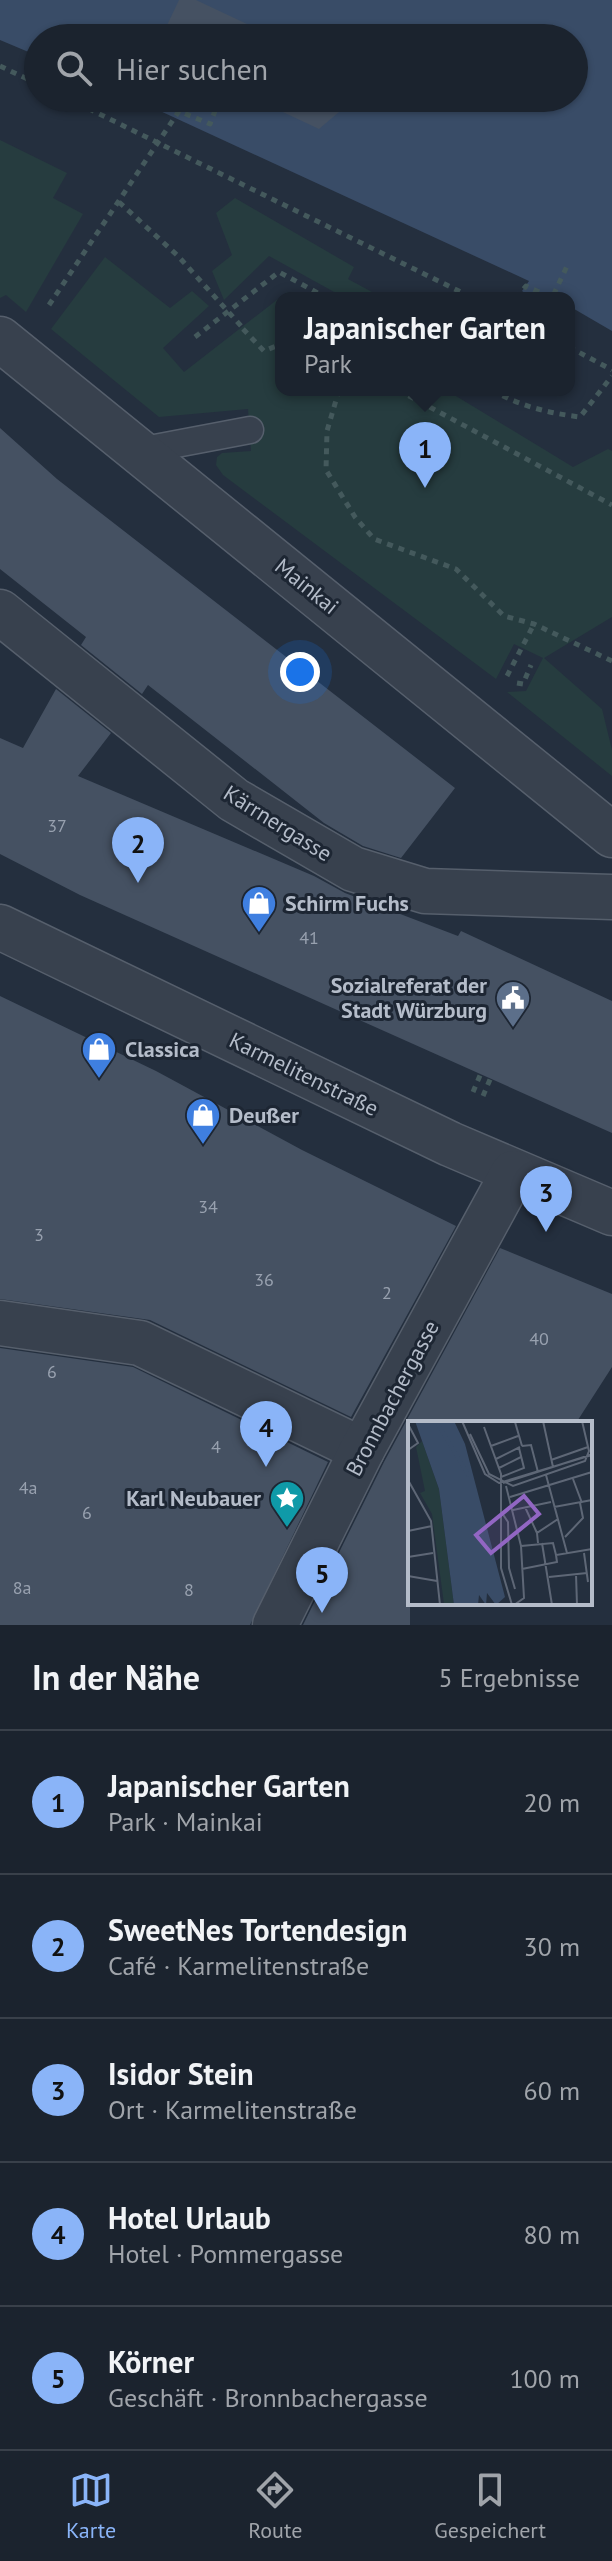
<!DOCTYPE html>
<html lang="de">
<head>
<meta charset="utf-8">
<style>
	:root { --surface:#1b232e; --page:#242b36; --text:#f1f3f6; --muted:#a0a4aa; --line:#39404a; --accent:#8ab4f8 }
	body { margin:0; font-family:"PT Sans",sans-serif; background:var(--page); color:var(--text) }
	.you { position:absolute; left:300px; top:672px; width:28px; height:28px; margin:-20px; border:6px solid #fff; border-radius:50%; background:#1a73e8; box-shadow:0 0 0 12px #1a73e833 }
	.badge { display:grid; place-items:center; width:52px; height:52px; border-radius:50%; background:var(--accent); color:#111; font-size:26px; font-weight:700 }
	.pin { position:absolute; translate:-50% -66px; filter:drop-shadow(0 2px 4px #0008) }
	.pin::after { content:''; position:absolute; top:42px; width:28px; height:24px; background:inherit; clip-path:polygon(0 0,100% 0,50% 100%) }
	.popup { position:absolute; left:275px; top:292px; width:300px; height:104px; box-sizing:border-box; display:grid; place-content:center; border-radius:16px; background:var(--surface); filter:drop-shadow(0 2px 6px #0005); font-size:26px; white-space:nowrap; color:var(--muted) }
	.popup b { font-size:30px; color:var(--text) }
	.popup::after { content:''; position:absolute; left:50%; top:100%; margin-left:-16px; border:16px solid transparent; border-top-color:var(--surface) }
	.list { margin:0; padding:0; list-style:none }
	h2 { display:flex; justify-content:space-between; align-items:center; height:104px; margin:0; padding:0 32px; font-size:34px }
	h2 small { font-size:26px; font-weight:400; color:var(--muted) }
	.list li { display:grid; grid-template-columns:52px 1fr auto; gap:24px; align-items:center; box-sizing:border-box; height:144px; padding:0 32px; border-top:2px solid var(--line) }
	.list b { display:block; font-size:30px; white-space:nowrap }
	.list p { margin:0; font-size:26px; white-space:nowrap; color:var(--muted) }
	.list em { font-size:26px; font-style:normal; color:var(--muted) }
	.icon { flex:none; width:44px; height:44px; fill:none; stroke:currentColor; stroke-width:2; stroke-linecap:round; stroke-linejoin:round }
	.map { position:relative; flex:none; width:612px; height:1625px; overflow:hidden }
	.search { position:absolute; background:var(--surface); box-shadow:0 2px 6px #0004; left:24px; right:24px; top:24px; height:88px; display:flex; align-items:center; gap:20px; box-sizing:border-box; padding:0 28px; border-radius:44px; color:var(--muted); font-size:30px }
	.sheet { height:824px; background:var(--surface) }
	nav { display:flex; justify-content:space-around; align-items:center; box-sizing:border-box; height:112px; border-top:2px solid var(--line); background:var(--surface); font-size:22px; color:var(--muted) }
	nav a { display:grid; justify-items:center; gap:4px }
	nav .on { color:var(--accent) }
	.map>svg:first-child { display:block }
	.green { fill:#263c3f }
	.water { fill:#394c67 }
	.building { fill:#455162 }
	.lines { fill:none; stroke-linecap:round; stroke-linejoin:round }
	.service-casing { stroke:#565f6c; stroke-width:29 }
	.minor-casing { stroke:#565f6c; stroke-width:47 }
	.tertiary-casing { stroke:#565f6c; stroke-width:47 }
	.path { stroke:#44595c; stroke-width:5; stroke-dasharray:6 6; stroke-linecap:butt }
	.service { stroke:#38414e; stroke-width:26 }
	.minor { stroke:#38414e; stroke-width:44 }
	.tertiary { stroke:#38414e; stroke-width:44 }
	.labels { text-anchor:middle; stroke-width:6; stroke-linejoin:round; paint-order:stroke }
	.number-label { font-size:18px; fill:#98a1af }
	.street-label { font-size:22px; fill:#b4bcc9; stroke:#1d2633 }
	.poi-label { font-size:22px; font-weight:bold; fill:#b4bcc9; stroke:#1d2633; text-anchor:start }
	.inset-river { fill:none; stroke:#394c67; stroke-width:4 }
	.inset-road { fill:none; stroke:#5e6776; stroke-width:2 }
	.view { fill:#9266c3; fill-opacity:0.15; stroke:#9266c3; stroke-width:4 }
	.inset-edge { fill:none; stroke:#b4bcc9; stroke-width:4 }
</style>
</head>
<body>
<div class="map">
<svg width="612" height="1625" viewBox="0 0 612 1625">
	<rect width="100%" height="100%" fill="#242f3e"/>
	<!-- green -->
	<g class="green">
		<path d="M0 140 67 173 53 198 83 214 26 312 6 295 0 298Z"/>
		<path d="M235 198 354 267 348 279 383 298H345L269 256 224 300 212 271 232 255 216 213Z"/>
		<path d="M105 257 170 308 192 291 209 306 163 348 184 372 287 292 295 298H281V390H446L573 467 608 449 612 451V617L544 658 602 709 612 750V776L507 692 526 691 543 658 514 644 496 679 223 475 216 465 217 457 222 453 251 451 248 409 159 417 51 329Z"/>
	</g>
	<!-- water -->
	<path class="water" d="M0 0H612V331L569 306V298H532L522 291 529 281 132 98H574V38H38V56L0 40Z"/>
	<!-- building -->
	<g class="building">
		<path d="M179 0H196L277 38H161Z"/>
		<path d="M253 98H346V106L319 129Z"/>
		<path d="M0 428 57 479 455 788 401 858 363 846 324 823 148 685 142 694 81 645 86 637 0 569Z"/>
		<path d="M56 689 111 733 78 776 314 876 345 893 458 936 461 931 612 1001V1133L80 895 0 854V738L23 748Z"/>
		<path d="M0 996 156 1071 302 1150 456 1226 351 1417 150 1320 0 1299Z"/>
		<path d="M500 1248 612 1294V1367L576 1423H410V1625H303L384 1462Z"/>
		<path d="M0 1348 133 1367 328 1462 250 1625H0Z"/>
	</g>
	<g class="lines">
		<!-- service casing -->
		<g class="service-casing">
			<path id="service" d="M139 451 250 430"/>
		</g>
		<!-- minor casing -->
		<g class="minor-casing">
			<g id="minor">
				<path d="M0 612 234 800 353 869 425 891 612 897"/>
				<path d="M0 927 450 1144 612 1213"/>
				<path d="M0 1323 140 1343 362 1450"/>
				<path d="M275 1625 362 1450 513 1173"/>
			</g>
		</g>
		<!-- tertiary casing -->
		<g class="tertiary-casing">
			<path id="tertiary" d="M0 339 612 835"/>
		</g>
		<!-- path -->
		<g class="path">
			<path d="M0 66 38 84"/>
			<path d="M67 98 473 298"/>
			<path d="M119 202 178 256 242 327"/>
			<path d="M516 298 526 286 552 298 568 264"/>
			<path d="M49 305 179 111 210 124 220 98"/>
			<path d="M243 329 264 351 281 344"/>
			<path d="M195 337 279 272 327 298"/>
			<path d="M569 347 612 370"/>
			<path d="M339 390 327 431 326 470 355 517 374 539 456 569 504 616 534 624 612 661"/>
			<path d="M398 390 612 505"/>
			<path d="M492 390C520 406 548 413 580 417L612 376"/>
			<path d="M507 676 534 624"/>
			<path d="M517 683 523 684 531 665"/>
			<path d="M473 1092 481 1073"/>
			<path d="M483 1096 491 1077"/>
		</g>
		<!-- service -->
		<use href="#service" class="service"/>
		<!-- minor -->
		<use href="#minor" class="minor"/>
		<!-- tertiary -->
		<use href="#tertiary" class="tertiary"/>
	</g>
	<!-- icons -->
	<defs>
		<g id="shop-pin" transform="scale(1.8)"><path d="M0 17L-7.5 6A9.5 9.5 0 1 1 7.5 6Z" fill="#3f7fe0" stroke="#1d2633"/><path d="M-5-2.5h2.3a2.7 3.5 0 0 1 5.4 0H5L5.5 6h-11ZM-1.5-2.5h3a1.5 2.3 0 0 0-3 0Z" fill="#fff"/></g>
		<g id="civic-pin" transform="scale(1.8)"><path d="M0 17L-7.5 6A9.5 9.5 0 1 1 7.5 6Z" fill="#5c6f8a" stroke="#1d2633"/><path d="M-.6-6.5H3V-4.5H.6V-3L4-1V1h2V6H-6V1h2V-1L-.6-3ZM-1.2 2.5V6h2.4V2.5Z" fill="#fff"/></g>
		<g id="sight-pin" transform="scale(1.8)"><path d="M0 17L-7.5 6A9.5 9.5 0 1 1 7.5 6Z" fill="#0f9aa8" stroke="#1d2633"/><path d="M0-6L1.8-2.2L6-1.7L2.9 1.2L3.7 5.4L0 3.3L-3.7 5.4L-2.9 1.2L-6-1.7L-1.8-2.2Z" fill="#fff"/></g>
	</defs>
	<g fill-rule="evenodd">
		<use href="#shop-pin" x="259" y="903"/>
		<use href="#civic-pin" x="513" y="998"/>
		<use href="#shop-pin" x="99" y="1049"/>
		<use href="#shop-pin" x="203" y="1115"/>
		<use href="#sight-pin" x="287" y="1498"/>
	</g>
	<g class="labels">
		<!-- number labels -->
		<g class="number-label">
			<text x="57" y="832">37</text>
			<text x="309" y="944">41</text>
			<text x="208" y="1213">34</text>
			<text x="39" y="1241">3</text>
			<text x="264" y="1286">36</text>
			<text x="387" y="1299">2</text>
			<text x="539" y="1345">40</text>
			<text x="52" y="1378">6</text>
			<text x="216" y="1453">4</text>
			<text x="28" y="1494">4a</text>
			<text x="87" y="1519">6</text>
			<text x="22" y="1594">8a</text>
			<text x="189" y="1596">8</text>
		</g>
		<!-- street labels -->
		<g class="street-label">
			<text transform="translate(307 586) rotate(39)" y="8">Mainkai</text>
			<text transform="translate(278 823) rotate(32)" y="8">Kärrnergasse</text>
			<text transform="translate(304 1074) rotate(26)" y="8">Karmelitenstraße</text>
			<text transform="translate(392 1398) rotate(-62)" y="8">Bronnbachergasse</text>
		</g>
		<!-- poi labels -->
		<g class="poi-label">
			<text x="285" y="911">Schirm Fuchs</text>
			<text x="487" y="993" text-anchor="end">Sozialreferat der<tspan x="487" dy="25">Stadt Würzburg</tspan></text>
			<text x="125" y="1057">Classica</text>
			<text x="229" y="1123">Deußer</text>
			<text x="261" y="1506" text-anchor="end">Karl Neubauer</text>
		</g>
	</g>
	<!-- overview -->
	<g transform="translate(408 1421)">
		<rect width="184" height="184" fill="#242f3e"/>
		<path d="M14 20 31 68 46 184 36 183 24 93 12 72 17 70 8 26Z" fill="#263c3f"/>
		<path d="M7 0H46L57 23 97 176 88 184 79 172 78 184 71 174 70 184H46L31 68Z" fill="#394c67"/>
		<path class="inset-river" d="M28 0 61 55"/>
		<path class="inset-road" d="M54 0 77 53 91 62 184 34M135 0 145 46M107 1 114 25M0 3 10 22 0 29M76 6 93 53V147L104 184M62 13 81 53 105 65 177 40 181 30 174 0M83 25 110 15M114 25 123 24 130 51M88 38 112 26M143 39 180 26M91 47 113 36M138 54 159 132M93 56 116 47 111 27M165 58 174 82M0 59 23 100 32 184M95 62 182 34M98 65 113 125 116 177 106 184M102 76 184 51M117 86 129 112M146 86 184 79M105 89 143 81M94 92 100 101 101 147 107 168M0 110 24 105M157 116 175 97 172 82M130 122 129 112 150 98M134 122 144 184M113 125 145 122 148 134M176 132 180 161M0 136 25 132M114 148 149 141 148 134 184 128M168 153 169 184M0 155 29 160M141 156 179 152"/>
		<path class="view" d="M116 75 131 93 83 132 68 114Z"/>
		<rect width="184" height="184" class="inset-edge"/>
	</g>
</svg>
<div class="you"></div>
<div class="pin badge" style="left:425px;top:488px">1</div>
<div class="popup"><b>Japanischer Garten</b>Park</div>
<div class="pin badge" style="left:138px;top:883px">2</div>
<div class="pin badge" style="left:546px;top:1232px">3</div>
<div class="pin badge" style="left:266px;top:1467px">4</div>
<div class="pin badge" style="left:322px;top:1613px">5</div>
<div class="search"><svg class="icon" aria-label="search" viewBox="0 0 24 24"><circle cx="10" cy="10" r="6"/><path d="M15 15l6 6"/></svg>Hier suchen</div>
</div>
<section class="sheet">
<h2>In der Nähe<small>5 Ergebnisse</small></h2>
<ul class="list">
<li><span class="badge">1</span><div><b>Japanischer Garten</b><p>Park · Mainkai</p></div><em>20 m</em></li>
<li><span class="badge">2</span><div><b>SweetNes Tortendesign</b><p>Café · Karmelitenstraße</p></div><em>30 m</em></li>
<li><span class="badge">3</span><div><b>Isidor Stein</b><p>Ort · Karmelitenstraße</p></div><em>60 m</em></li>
<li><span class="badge">4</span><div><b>Hotel Urlaub</b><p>Hotel · Pommergasse</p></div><em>80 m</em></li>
<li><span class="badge">5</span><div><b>Körner</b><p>Geschäft · Bronnbachergasse</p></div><em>100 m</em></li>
</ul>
</section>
<nav>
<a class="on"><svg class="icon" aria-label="map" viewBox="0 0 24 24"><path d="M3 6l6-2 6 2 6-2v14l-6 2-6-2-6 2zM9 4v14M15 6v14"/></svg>Karte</a>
<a><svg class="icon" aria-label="directions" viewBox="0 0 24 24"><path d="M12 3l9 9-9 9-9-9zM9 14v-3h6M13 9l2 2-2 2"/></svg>Route</a>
<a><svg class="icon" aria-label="saved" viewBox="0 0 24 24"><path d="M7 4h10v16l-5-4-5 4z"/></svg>Gespeichert</a>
</nav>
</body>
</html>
